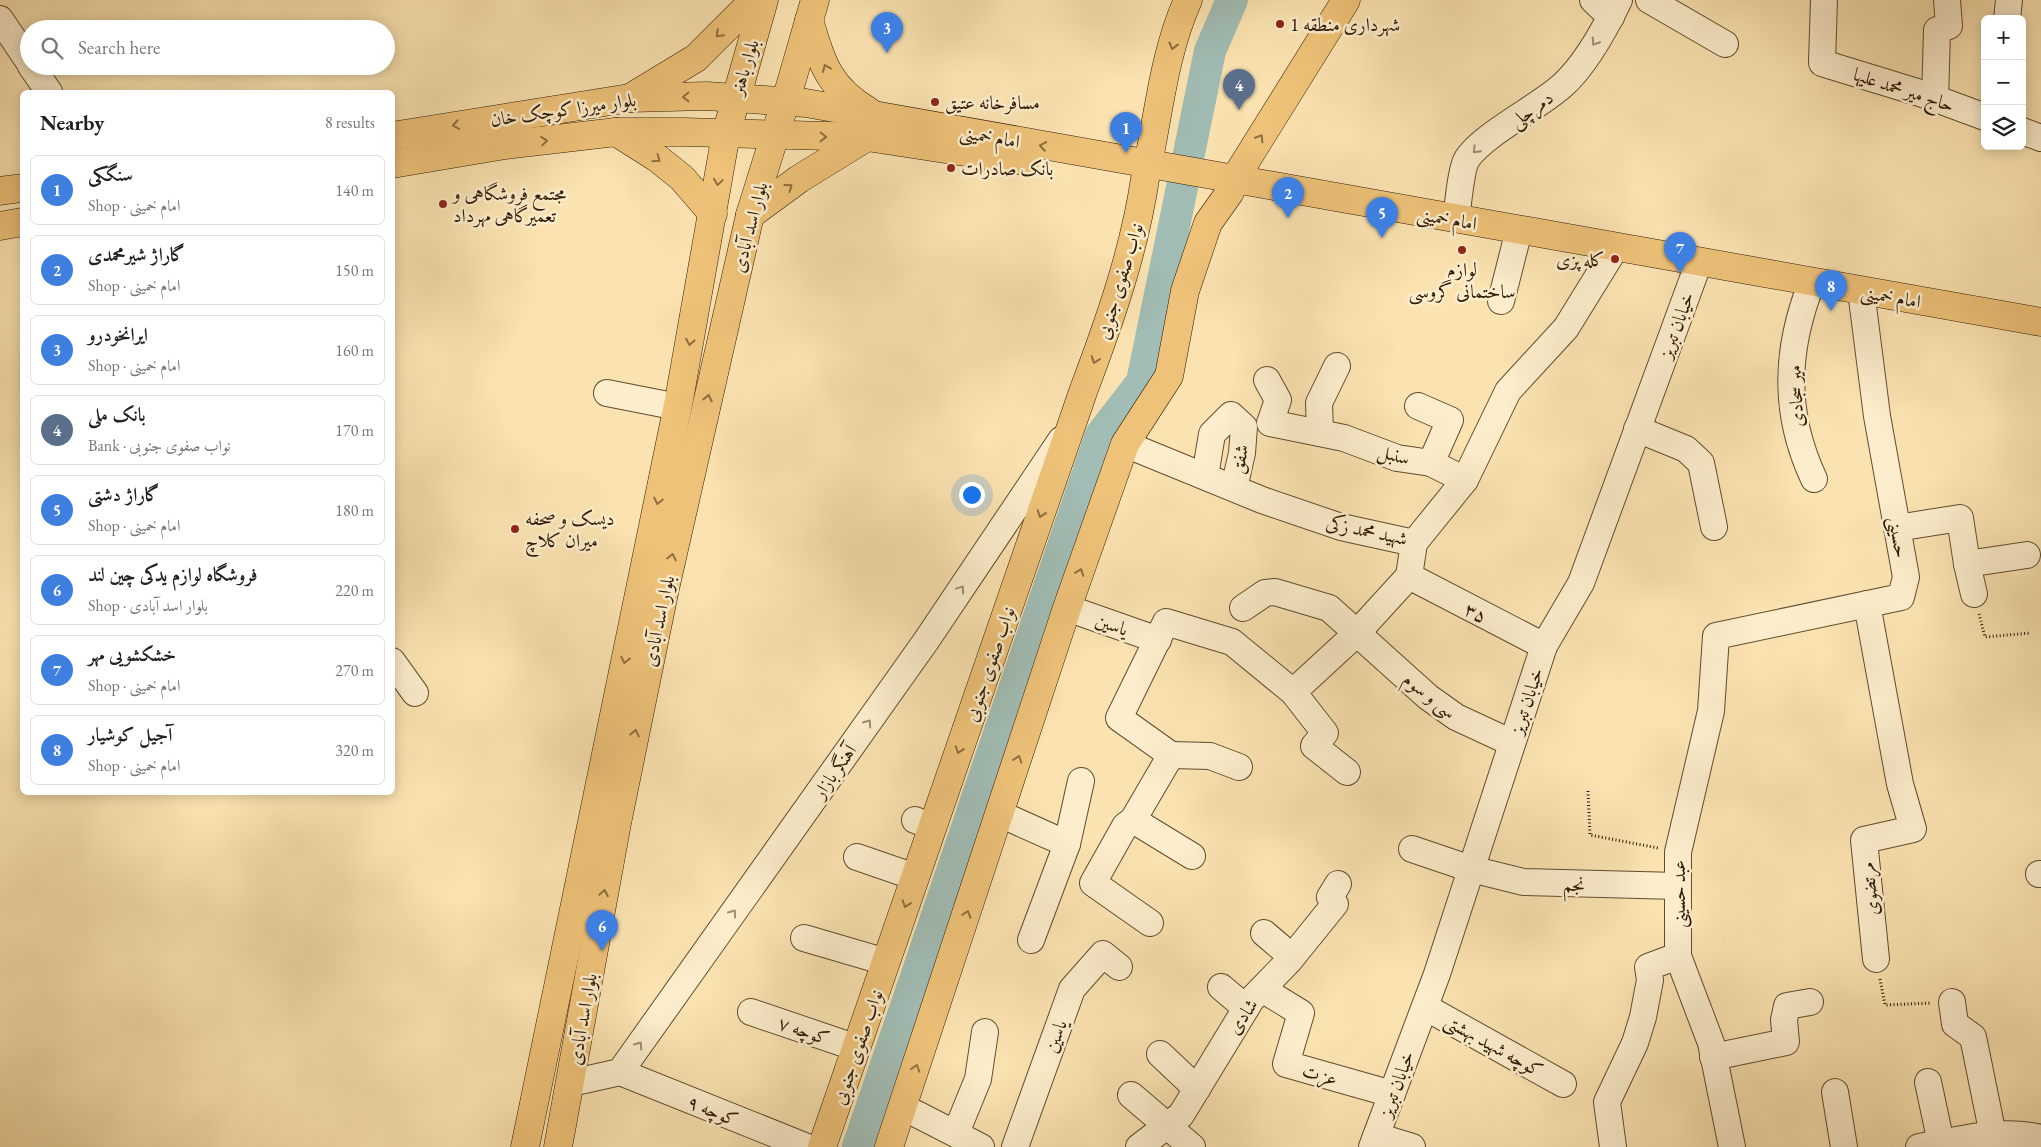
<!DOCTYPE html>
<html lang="en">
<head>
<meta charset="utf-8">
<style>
	:root { --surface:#fff; --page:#f2f2f2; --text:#222; --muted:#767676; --line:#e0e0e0; --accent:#0b8043 }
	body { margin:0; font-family:"EB Garamond",Amiri,serif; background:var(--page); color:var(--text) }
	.controls { position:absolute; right:15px; top:15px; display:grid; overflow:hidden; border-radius:8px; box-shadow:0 2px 12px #0003 }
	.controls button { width:45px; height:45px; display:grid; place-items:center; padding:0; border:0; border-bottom:1px solid var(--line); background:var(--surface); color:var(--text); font:25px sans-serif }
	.you { position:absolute; left:971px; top:494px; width:18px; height:18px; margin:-12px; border:4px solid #fff; border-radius:50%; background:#1a73e8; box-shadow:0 0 0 8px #1a73e833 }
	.badge { display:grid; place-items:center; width:32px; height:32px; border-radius:50%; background:var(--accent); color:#fff; font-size:16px; font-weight:700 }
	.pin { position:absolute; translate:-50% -41px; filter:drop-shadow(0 1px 2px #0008) }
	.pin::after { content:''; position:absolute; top:26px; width:18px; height:15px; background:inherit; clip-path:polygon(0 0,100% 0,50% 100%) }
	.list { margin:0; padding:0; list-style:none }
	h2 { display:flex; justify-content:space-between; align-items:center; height:65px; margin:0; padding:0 20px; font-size:21px }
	h2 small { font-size:16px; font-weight:400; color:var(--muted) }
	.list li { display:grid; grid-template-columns:32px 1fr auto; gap:15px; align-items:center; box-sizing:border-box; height:70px; margin:0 10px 10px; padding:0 10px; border:1px solid var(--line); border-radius:8px }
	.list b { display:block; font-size:19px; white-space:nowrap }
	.list p { margin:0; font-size:16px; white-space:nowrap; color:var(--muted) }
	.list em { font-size:16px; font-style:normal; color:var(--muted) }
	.icon { flex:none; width:28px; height:28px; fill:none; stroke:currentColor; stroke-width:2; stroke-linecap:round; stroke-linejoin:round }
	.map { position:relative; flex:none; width:2041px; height:1147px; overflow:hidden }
	.search { position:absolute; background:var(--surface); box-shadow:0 2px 12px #0003; left:20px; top:20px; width:375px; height:55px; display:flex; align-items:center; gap:12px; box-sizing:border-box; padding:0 18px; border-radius:28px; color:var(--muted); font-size:19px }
	.panel { position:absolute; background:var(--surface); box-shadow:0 2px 12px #0003; left:20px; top:90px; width:375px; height:705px; border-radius:8px }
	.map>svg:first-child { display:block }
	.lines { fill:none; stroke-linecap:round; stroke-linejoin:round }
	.river { stroke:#a1bdb5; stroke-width:32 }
	.minor-casing { stroke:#604c2e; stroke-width:28 }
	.major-casing { stroke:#2d1903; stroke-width:29 }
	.path { stroke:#2d1903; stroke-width:3; stroke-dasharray:1 2.5; stroke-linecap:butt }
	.minor { stroke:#fcedcc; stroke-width:26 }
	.major { stroke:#eec278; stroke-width:28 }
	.oneway { stroke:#8e6e3e }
	.oneway2 { stroke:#9f8e72 }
	.poi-dot { fill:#8f2418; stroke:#fcedcc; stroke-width:2 }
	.labels { text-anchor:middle; stroke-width:5; stroke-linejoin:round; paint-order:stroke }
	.poi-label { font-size:19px; fill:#2d1903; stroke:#fcedcc; text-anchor:start }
	.street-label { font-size:19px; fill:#2d1903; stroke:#fcedcc }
</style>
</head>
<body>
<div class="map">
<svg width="2041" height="1147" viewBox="0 0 2041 1147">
	<rect width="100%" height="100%" fill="#fbe3b1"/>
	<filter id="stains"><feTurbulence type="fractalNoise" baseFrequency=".004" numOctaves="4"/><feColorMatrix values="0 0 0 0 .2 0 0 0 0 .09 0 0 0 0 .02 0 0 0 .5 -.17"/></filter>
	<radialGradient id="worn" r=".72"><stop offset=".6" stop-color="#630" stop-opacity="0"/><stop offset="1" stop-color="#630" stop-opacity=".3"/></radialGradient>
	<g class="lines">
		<!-- river -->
		<path class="river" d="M858 1147 1101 435 1142 382 1210 51 1232 0"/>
		<!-- minor casing -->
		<g class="minor-casing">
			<g id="minor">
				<path d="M1593 0 1611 17"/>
				<path d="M1649 0 1725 44"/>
				<path d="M1824 0 1822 63 1920 93 1985 117"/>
				<path d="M0 19 29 62"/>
				<path d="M2007 19 2009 0"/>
				<path d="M31 66 49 92"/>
				<path d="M1935 99 1937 30 1949 26 1947 0"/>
				<path d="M2022 131 2041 138"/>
				<path d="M1456 219C1458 206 1461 168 1467 159 1482 135 1539 107 1563 85 1585 65 1606 27 1619 0"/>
				<path d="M1812 282C1785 350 1783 413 1814 479"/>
				<path d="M1501 301 1516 242"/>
				<path d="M1267 380 1278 400 1270 423 1344 438 1397 458 1431 463 1465 480"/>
				<path d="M607 393 678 407"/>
				<path d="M1418 406 1450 420 1431 463"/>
				<path d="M1637 429 1686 449 1701 463 1714 527"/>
				<path d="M1320 433 1319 403 1337 366"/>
				<path d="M1125 444 1262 500 1341 527 1414 543 1465 480 1508 391 1566 328 1616 247"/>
				<path d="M1205 476 1212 434 1231 415 1244 427 1242 453 1234 488"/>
				<path d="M1897 528 1960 518 1967 564 2027 555"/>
				<path d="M1967 564 1974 594"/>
				<path d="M1409 576 1544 646"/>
				<path d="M1867 604 1900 784 1913 829 1864 840 1876 959"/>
				<path d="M1067 608 1158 640"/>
				<path d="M1243 608 1265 593 1275 592 1329 608 1428 697 1456 717 1512 743"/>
				<path d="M392 661 415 693"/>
				<path d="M1293 692 1356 634 1409 576 1414 543"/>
				<path d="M1171 755 1210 756 1239 767"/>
				<path d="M1000 814 1067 844 1031 940"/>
				<path d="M915 820 933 827"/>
				<path d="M1133 820 1125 826 1093 883 1150 923"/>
				<path d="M1067 844 1081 781"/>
				<path d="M1412 849 1471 869 1523 882 1678 886"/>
				<path d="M1192 856 1133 820 1171 755 1119 718 1166 622 1232 642 1293 692 1325 733 1314 746 1347 772"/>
				<path d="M857 857 915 877"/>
				<path d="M2039 874H2041"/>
				<path d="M1264 933 1292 957"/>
				<path d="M804 938 886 962"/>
				<path d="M1221 987 1246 1008"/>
				<path d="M1262 989 1301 1013 1286 1064 1392 1094"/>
				<path d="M1952 1002 1955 1024 1973 1037 1993 1135"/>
				<path d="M1425 1007 1563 1084"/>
				<path d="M751 1012 857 1048"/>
				<path d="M1160 1054 1197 1089"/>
				<path d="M1713 1057 1786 1042 1784 1020 1787 1006 1810 1002"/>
				<path d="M620 1072 807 1147"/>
				<path d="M1928 1082 1941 1143"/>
				<path d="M571 1083 620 1072 926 641 1061 440"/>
				<path d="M1835 1092 1844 1147"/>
				<path d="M1131 1095 1192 1147"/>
				<path d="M903 1107 981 1147"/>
				<path d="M956 1133 978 1079 985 1032"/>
				<path d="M1376 1136 1412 1147"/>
				<path d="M1015 1147 1072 989 1103 954 1119 967"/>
				<path d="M1139 1147 1181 1115 1251 1000 1289 961 1335 904 1330 897 1338 884"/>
				<path d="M1372 1147 1437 974 1544 646 1581 583 1699 262"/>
				<path d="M1613 1147 1607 1102 1635 1043 1643 1017 1650 980 1648 967 1678 956"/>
				<path d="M1732 1147 1711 1043 1678 956V852L1711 711 1716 636 1901 597 1906 577 1877 416 1861 291"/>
				<path d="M1919 1147C1959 1140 2001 1128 2041 1138"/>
			</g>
		</g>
		<!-- major casing -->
		<g class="major-casing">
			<g id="major">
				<path d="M809 20C822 63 828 87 868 111"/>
				<path d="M630 98 696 58 754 0"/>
				<path d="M616 132 657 158 682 178 713 214"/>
				<path d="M392 136 630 98 707 96 806 103 2041 322"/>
				<path d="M392 164 505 145 616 132H684L867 137 1024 161"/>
				<path d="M1148 164C1159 110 1165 51 1188 0"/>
				<path d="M0 191 22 188"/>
				<path d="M750 215 799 179 867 137"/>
				<path d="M0 226 22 222"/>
				<path d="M525 1147 679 400 726 134 764 0"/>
				<path d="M558 1147 617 823 664 593 750 215 789 90 815 0"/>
				<path d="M822 1147 1084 389C1110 320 1134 252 1145 179"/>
				<path d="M889 1147 1067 608 1125 444 1169 376 1185 291 1208 223 1230 192 1234 180 1346 0"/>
			</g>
		</g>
		<!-- path -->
		<g class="path">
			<path d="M1979 614 1985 637 2031 633"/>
			<path d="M1588 791 1590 835 1658 848"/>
			<path d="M1880 979 1885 1005 1932 1003"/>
		</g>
		<!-- minor -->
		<use href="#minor" class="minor"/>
		<!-- major -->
		<use href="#major" class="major"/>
	</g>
	<!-- one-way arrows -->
	<defs><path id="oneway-chevron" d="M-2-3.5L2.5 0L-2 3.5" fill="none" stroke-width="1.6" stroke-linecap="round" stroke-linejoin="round" transform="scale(1.25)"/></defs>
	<g class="oneway">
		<use href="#oneway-chevron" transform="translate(719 34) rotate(135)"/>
		<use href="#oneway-chevron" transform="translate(1173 46) rotate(104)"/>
		<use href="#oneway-chevron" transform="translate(826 68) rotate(-113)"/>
		<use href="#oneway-chevron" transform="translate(686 97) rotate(179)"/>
		<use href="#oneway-chevron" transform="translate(456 125) rotate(170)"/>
		<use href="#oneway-chevron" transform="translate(823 137) rotate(1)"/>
		<use href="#oneway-chevron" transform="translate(1260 138) rotate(-58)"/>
		<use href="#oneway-chevron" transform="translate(544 141) rotate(-7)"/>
		<use href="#oneway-chevron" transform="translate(1043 146) rotate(-170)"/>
		<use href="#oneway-chevron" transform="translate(657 159) rotate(35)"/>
		<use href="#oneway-chevron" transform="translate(718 182) rotate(98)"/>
		<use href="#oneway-chevron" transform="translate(789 187) rotate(-36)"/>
		<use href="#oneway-chevron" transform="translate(690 342) rotate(100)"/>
		<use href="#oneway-chevron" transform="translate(1095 360) rotate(110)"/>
		<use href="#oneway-chevron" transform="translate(708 398) rotate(-77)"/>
		<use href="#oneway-chevron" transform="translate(658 501) rotate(102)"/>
		<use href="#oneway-chevron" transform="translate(1041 514) rotate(109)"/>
		<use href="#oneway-chevron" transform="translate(672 557) rotate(-77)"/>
		<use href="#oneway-chevron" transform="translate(1080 572) rotate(-70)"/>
		<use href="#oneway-chevron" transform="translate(625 660) rotate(102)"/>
		<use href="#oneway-chevron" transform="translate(635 733) rotate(-78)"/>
		<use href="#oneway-chevron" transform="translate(959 750) rotate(109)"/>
		<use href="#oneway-chevron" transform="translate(1018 759) rotate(-72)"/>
		<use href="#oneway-chevron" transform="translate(604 893) rotate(-80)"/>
		<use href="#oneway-chevron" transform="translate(906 904) rotate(109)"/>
		<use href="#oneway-chevron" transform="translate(967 914) rotate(-72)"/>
		<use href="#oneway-chevron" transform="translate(916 1068) rotate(-72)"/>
	</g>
	<g class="oneway2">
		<use href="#oneway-chevron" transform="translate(1595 42) rotate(123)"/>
		<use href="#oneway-chevron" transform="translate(1476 150) rotate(135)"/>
		<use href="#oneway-chevron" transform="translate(961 589) rotate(-56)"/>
		<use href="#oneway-chevron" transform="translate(868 723) rotate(-55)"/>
		<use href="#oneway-chevron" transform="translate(733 913) rotate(-55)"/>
		<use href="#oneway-chevron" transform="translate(639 1045) rotate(-55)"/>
	</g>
	<!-- markers -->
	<g class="poi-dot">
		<circle cx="1280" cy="24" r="5"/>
		<circle cx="935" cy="102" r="5"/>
		<circle cx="951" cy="168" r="5"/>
		<circle cx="443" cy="204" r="5"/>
		<circle cx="1462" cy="250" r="5"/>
		<circle cx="1615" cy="259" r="5"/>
		<circle cx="515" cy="529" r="5"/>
	</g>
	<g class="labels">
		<!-- poi labels -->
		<g class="poi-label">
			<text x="1290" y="31">شهرداری منطقه 1</text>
			<text x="945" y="109">مسافرخانه عتیق</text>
			<text x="961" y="175">بانک صادرات</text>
			<text x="453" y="200">مجتمع فروشگاهی و<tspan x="453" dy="22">تعمیرگاهی مهرداد</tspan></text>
			<text x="1605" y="266" text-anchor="end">کله پزی</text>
			<text x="1462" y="276" text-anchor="middle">لوازم<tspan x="1462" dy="22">ساختمانی گروسی</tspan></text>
			<text x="525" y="525">دیسک و صحفه<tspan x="525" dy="22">میران کلاچ</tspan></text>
		</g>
		<!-- street labels -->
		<g class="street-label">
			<text transform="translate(744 67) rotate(-73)" y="7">بلوار باهنر</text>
			<text transform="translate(1904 89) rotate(18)" y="7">حاج میر محمد علیها</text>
			<text transform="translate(563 109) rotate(-8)" y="7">بلوار میرزا کوچک خان</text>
			<text transform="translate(1531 109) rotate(-36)" y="7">دمرچلی</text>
			<text transform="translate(990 136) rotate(10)" y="7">امام خمینی</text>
			<text transform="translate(1447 218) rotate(10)" y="7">امام خمینی</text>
			<text transform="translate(749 227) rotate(-75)" y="7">بلوار اسد آبادی</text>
			<text transform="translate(1119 281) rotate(-73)" y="7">نواب صفوی جنوبی</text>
			<text transform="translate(1891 296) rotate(10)" y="7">امام خمینی</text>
			<text transform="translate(1676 325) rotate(-70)" y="7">خیابان تبریز</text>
			<text transform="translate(1795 396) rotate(-93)" y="7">میر سجادی</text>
			<text transform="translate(1394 454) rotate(15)" y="7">سنبل</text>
			<text transform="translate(1239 459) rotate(-80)" y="7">شفق</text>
			<text transform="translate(1367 530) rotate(12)" y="7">شهید محمد زکی</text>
			<text transform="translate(1899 537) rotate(80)" y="7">حسینی</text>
			<text transform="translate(1476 612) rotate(27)" y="7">۳۵</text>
			<text transform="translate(658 621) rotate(-78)" y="7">بلوار اسد آبادی</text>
			<text transform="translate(1112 624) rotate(19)" y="7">یاسین</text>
			<text transform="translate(989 664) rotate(-71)" y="7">نواب صفوی جنوبی</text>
			<text transform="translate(1430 695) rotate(38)" y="7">سی و سوم</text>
			<text transform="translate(1526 701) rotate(-72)" y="7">خیابان تبریز</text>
			<text transform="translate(834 771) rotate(-55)" y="7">آهنگر بازار</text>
			<text transform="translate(1574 884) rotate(2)" y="7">نجم</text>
			<text transform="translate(1869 889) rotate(-96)" y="7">مرتضوی</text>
			<text transform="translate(1678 894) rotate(-90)" y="7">عبد حسینی</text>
			<text transform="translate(1242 1016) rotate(-55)" y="7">شادی</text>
			<text transform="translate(582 1019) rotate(-80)" y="7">بلوار اسد آبادی</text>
			<text transform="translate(804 1030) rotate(19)" y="7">کوچه ۷</text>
			<text transform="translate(1055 1036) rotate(-70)" y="7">یاسین</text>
			<text transform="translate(1494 1045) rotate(29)" y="7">کوچه شهید بهشتی</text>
			<text transform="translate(857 1047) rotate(-71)" y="7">نواب صفوی جنوبی</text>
			<text transform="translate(1320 1074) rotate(16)" y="7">عزت</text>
			<text transform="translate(1396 1084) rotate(-70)" y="7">خیابان تبریز</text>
			<text transform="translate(713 1110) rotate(22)" y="7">کوچه ۹</text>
		</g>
	</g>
	<rect width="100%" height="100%" filter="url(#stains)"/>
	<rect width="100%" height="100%" fill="url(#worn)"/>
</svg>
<div class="controls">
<button>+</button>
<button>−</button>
<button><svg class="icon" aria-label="layers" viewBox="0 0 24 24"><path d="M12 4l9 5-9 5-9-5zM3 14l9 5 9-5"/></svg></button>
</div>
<div class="you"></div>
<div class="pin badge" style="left:1126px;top:153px;background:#3f7fe0">1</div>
<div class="pin badge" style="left:1288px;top:218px;background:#3f7fe0">2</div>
<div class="pin badge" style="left:887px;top:53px;background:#3f7fe0">3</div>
<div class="pin badge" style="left:1239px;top:110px;background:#5c6f8a">4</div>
<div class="pin badge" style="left:1382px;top:238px;background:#3f7fe0">5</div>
<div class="pin badge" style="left:602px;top:951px;background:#3f7fe0">6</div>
<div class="pin badge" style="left:1680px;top:273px;background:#3f7fe0">7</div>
<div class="pin badge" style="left:1831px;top:311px;background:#3f7fe0">8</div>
<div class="search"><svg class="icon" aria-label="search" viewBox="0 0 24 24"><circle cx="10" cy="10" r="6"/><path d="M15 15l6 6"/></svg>Search here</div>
<section class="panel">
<h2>Nearby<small>8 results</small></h2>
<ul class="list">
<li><span class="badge" style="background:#3f7fe0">1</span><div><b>سنگکی</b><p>Shop · امام خمینی</p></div><em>140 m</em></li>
<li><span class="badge" style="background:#3f7fe0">2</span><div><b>گاراژ شیرمحمدی</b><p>Shop · امام خمینی</p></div><em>150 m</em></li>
<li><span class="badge" style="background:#3f7fe0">3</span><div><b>ایرانخودرو</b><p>Shop · امام خمینی</p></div><em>160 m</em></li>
<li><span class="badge" style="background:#5c6f8a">4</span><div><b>بانک ملی</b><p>Bank · نواب صفوی جنوبی</p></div><em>170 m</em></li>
<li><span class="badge" style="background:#3f7fe0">5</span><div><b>گاراژ دشتی</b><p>Shop · امام خمینی</p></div><em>180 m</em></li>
<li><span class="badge" style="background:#3f7fe0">6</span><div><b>فروشگاه لوازم یدکی چین لند</b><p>Shop · بلوار اسد آبادی</p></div><em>220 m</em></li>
<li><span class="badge" style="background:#3f7fe0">7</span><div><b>خشکشویی مهر</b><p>Shop · امام خمینی</p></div><em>270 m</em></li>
<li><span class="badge" style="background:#3f7fe0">8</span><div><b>آجیل کوشیار</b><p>Shop · امام خمینی</p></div><em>320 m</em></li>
</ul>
</section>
</div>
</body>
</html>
